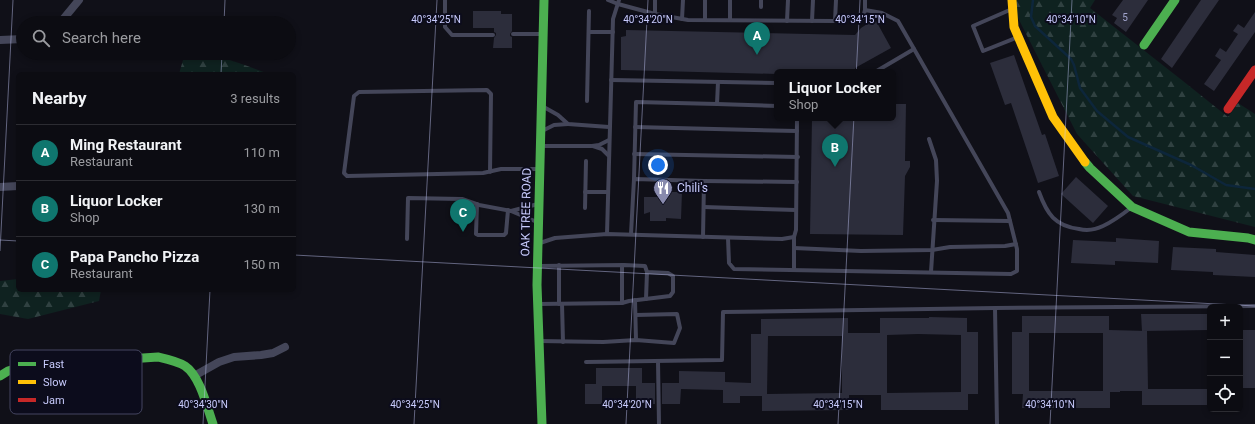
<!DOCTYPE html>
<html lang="en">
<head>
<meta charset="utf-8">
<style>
	:root { --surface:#0c0c12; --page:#1a1a20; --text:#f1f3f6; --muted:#9a9b9f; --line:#2c2c32; --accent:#0f766e }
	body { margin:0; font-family:Roboto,sans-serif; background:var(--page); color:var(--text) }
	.controls { position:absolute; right:12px; bottom:12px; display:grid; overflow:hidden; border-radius:6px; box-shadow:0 2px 6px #0003 }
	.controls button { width:36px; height:36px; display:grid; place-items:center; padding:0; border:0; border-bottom:1px solid var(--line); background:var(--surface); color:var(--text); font:20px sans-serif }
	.you { position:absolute; left:658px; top:165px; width:14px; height:14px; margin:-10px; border:3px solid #fff; border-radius:50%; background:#1a73e8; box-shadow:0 0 0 6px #1a73e833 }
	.badge { display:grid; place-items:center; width:26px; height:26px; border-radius:50%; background:var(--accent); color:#fff; font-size:13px; font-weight:700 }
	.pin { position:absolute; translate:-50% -33px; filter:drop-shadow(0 1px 2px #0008) }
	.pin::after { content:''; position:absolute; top:21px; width:14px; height:12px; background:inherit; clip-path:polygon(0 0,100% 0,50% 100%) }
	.popup { position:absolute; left:774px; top:69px; width:122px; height:52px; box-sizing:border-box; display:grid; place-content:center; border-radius:6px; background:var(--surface); filter:drop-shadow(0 1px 3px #0005); font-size:13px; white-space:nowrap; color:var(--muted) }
	.popup b { font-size:15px; color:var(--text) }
	.popup::after { content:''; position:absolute; left:50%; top:100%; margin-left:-8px; border:8px solid transparent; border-top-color:var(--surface) }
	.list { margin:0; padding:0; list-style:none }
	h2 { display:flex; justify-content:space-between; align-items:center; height:52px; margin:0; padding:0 16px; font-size:17px }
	h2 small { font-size:13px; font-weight:400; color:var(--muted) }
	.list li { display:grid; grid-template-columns:26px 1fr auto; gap:12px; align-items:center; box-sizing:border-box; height:56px; padding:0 16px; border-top:1px solid var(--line) }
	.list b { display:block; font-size:15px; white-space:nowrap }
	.list p { margin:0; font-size:13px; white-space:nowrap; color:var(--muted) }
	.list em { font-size:13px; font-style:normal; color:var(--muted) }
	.icon { flex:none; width:22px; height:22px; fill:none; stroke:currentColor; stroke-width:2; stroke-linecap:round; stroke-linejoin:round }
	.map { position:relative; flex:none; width:1255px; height:424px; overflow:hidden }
	.search { position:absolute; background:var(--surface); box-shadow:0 2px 6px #0003; left:16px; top:16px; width:280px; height:44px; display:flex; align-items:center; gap:10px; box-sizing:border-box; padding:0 14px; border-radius:22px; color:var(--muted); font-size:15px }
	.panel { position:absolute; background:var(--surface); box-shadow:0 2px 6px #0003; left:16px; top:72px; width:280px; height:220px; border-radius:6px }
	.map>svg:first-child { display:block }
	.forest { fill:url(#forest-firs) }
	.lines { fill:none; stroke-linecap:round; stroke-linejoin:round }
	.stream { stroke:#0d263b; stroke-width:2.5 }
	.building { fill:#2c2d3b; fill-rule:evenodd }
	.lane { stroke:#444659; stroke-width:4 }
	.street { stroke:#444659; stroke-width:8 }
	.fast { stroke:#4caf50; stroke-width:9 }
	.slow { stroke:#ffc107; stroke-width:9 }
	.jam { stroke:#c62828; stroke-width:9 }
	.ticks { fill:none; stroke:#c8cbfd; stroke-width:1; stroke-opacity:0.45 }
	.labels { text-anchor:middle; stroke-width:4; stroke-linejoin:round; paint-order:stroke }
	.number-label { font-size:10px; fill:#a1a4cc }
	.poi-label { font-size:12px; fill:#c8cbfd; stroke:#0c0c1c; text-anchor:start }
	.street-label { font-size:12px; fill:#c8cbfd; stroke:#0c0c1c }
	.key { fill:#0c0c1c; stroke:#444560; stroke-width:1 }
	.key-label { font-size:11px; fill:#c8cbfd }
	.ticks-label { font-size:10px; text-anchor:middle; fill:#c8cbfd; stroke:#0c0c1c; stroke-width:4; stroke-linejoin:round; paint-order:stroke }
</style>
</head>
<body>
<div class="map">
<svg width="1255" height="424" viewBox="0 0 1255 424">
	<defs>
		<pattern id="forest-firs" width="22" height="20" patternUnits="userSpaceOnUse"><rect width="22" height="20" fill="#0f2220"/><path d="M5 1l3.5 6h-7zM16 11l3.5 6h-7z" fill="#304141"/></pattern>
	</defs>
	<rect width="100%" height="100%" fill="#101018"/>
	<!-- forest -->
	<g class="forest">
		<path d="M1016 0H1095L1090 8 1183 81 1228 117 1238 103 1255 114V227L1133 196 1077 134 1016 14Z"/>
		<path d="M185 53C215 53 242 64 269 74H179Z"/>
		<path d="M18 279V290H101L99 301 28 319 0 314V281Z"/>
	</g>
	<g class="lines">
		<!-- stream -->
		<path class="stream" d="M1033 0 1031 17 1035 26 1071 59 1074 65 1080 88 1097 111 1128 137 1191 165 1226 185 1255 189"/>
	</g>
	<!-- building -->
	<g class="building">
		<path d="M1123 0H1148L1126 32 1114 23 1117 18 1112 15Z"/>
		<path d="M1201 0H1219L1172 68 1161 59Z"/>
		<path d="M473 11H501V14H512V31L510 34V36L512 37V48H493L494 38 496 35V33L494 32V28H473Z"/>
		<path d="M1255 12V32L1214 91 1204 84 1221 60 1215 56 1220 48 1226 52 1238 34 1233 31 1238 24 1244 28Z"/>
		<path d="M875 19 891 48 855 68V72H777V74L621 70V37L626 36V30L855 35 861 28Z"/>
		<path d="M1014 55 1042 135 1045 134 1059 176 1038 183 1011 103 1005 105 990 63Z"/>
		<path d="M893 104H906L905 161H910V167L905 176 903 235 810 234 812 118H893Z"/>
		<path d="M1076 177 1108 206 1093 223 1061 194Z"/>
		<path d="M667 192H682L681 219 666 218V221H650V212L644 214V197H667Z"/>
		<path d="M1116 238 1159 241 1158 263 1115 261V265L1071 263 1073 240 1116 242Z"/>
		<path d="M1173 247 1216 249V252L1255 255V277L1213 275V272L1171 270Z"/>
		<path d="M1141 314H1210V330L1142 331Z"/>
		<path d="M1022 316H1109V330L1147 331 1148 389H1210V405H1142V391H1120V392H1110V408H1022L1023 394H1012V332H1022ZM1029 333H1103V391H1029Z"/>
		<path d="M929 317 967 318V332H978V394H968V410H881V395H849V410L762 411V396H740V403H723V390L681 389 680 404H662V383H679V371L725 372V382L751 383V334H761V319L848 318V333H880V318H929ZM918 334 961 335V392L887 393V335ZM768 336H842V393L767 394Z"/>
		<rect x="1240" y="330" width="15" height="58"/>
		<path d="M596 368H642V383H655V404H636V386H602V404H585V384H596Z"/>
	</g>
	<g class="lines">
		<!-- lane -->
		<g class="lane">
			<path d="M445 0V27L452 35H493"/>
			<path d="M608 0 618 4 655 14 688 20 835 21 844 20"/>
			<path d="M761 7V0"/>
			<path d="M1012 9 973 26 983 51 1018 37"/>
			<path d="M655 14V0"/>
			<path d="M682 19 683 0"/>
			<path d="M856 19 863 18 865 10V0"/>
			<path d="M705 20V0"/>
			<path d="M730 20V0"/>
			<path d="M787 21 788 0"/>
			<path d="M812 21 813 0"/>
			<path d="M835 21 836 0"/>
			<path d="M589 32H613"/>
			<path d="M513 34H543"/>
			<path d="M875 72 914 49"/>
			<path d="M611 80 777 83"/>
			<path d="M587 101 589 11"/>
			<path d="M717 104 777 106"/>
			<path d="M542 106 558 115 568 124 609 127"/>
			<path d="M635 127 797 131"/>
			<path d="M542 131 554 125 568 124"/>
			<path d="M929 139 936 160 937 181 931 272"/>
			<path d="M540 146H592L599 145 609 140"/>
			<path d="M593 146 602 149 608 155"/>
			<path d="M634 154 798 157"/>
			<path d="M490 172 491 94 487 90 359 92 354 96 344 173 347 176 483 173 501 169H539"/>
			<path d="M634 179 636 102 717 104 718 82"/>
			<path d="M704 181 797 182"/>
			<path d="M585 192H608"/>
			<path d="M1039 192C1047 214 1055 226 1079 229 1088 231 1095 230 1103 226 1114 221 1123 214 1132 207"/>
			<path d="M477 204 476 234 478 235H504L506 233 508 210"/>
			<path d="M704 207 796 210"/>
			<path d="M585 208 586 161"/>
			<path d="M933 220 1010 221"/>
			<path d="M537 222 511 211 538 204"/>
			<path d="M607 234 613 19 619 0"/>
			<path d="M631 234 634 179 704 181 703 237"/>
			<path d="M794 237V270"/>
			<path d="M728 238 729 263 734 269 1011 274 1017 271V249L1008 213 898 21 882 13 865 10"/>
			<path d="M407 239 408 198 462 199 479 205 511 211"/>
			<path d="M540 243 555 238 607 234 782 239 794 237 796 230 797 118"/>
			<path d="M794 248 861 251 932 250 950 247 1005 246 1016 244"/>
			<path d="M646 299 647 272"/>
			<path d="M635 300 636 340"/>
			<path d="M622 303V265"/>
			<path d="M538 304 622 303 629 301 670 296 673 292V276L668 273 647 272 645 266 624 265 539 266"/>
			<path d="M559 304V265"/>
			<path d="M562 304 563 342"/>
			<path d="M995 308 997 424"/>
			<path d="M539 341 603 342 636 340 674 343 680 328 677 314 636 315"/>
			<path d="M658 361 659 424"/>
			<path d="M586 362 722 360 723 312 995 308 1255 306"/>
		</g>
		<!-- street -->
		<g class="street">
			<path d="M60 23 79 0"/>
			<path d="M0 40 23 39"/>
			<path d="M0 187 18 186"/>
			<path d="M194 376 219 362 234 357 261 355 273 353 285 347"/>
		</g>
		<!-- fast -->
		<g class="fast">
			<path d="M1144 45 1175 0"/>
			<path d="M1085 162 1090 168 1132 207 1189 232 1248 238 1255 240"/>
			<path d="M0 376 8 371 24 366 158 357C167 359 177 361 185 366 200 376 207 407 213 424"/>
			<path d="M542 424 537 285 544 0"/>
		</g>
		<!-- slow -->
		<path class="slow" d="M1012 0 1014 27 1053 117 1085 162"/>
		<!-- jam -->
		<path class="jam" d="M1228 109 1255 70"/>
	</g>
	<!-- ticks -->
	<path class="ticks" d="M224 23 225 0M221 74 222 53M0 240 18 241M0 251 13 0M294 255 1255 306M203 424 210 290M414 424 437 0M626 424 648 0M838 424 860 0M1050 424 1072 0"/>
	<!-- icons -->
	<defs>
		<g id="restaurant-pin" transform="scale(1)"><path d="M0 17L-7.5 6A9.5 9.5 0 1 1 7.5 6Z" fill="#888aad" stroke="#0c0c1c"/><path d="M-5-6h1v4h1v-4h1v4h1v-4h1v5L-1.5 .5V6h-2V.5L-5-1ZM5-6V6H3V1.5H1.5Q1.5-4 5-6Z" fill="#fff"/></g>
	</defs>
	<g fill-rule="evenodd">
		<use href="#restaurant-pin" x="663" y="188"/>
	</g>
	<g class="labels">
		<!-- number labels -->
		<g class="number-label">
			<text x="1125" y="21">5</text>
		</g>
		<!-- poi labels -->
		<g class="poi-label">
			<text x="677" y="192">Chili's</text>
		</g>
		<!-- street labels -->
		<g class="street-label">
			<text transform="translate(526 212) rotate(-89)" y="4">OAK TREE ROAD</text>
		</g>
	</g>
	<!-- legend -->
	<rect x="10" y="350" width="132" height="64" rx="6" class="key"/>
	<rect x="18" y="362" width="18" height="4" fill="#4caf50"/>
	<rect x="18" y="380" width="18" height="4" fill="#ffc107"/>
	<rect x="18" y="398" width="18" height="4" fill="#c62828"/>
	<g class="key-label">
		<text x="43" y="368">Fast</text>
		<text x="43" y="386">Slow</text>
		<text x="43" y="404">Jam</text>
	</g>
	<g class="ticks-label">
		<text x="436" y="23">40°34'25"N</text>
		<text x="648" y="23">40°34'20"N</text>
		<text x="860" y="23">40°34'15"N</text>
		<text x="1071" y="23">40°34'10"N</text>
		<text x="203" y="408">40°34'30"N</text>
		<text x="415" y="408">40°34'25"N</text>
		<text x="627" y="408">40°34'20"N</text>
		<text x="838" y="408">40°34'15"N</text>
		<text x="1050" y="408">40°34'10"N</text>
	</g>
</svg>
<div class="controls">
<button>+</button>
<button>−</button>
<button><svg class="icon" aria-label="locate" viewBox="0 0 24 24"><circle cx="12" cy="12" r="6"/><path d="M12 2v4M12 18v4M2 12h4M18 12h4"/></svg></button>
</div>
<div class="you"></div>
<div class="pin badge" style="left:757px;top:55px">A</div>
<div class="pin badge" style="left:835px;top:167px">B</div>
<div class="popup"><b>Liquor Locker</b>Shop</div>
<div class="pin badge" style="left:463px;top:232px">C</div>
<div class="search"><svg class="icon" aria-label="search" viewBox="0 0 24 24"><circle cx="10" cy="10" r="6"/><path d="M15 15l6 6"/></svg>Search here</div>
<section class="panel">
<h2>Nearby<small>3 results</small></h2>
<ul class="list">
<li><span class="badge">A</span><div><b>Ming Restaurant</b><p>Restaurant</p></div><em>110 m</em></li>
<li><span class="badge">B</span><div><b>Liquor Locker</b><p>Shop</p></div><em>130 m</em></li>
<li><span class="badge">C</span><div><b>Papa Pancho Pizza</b><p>Restaurant</p></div><em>150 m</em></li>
</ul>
</section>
</div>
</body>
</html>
